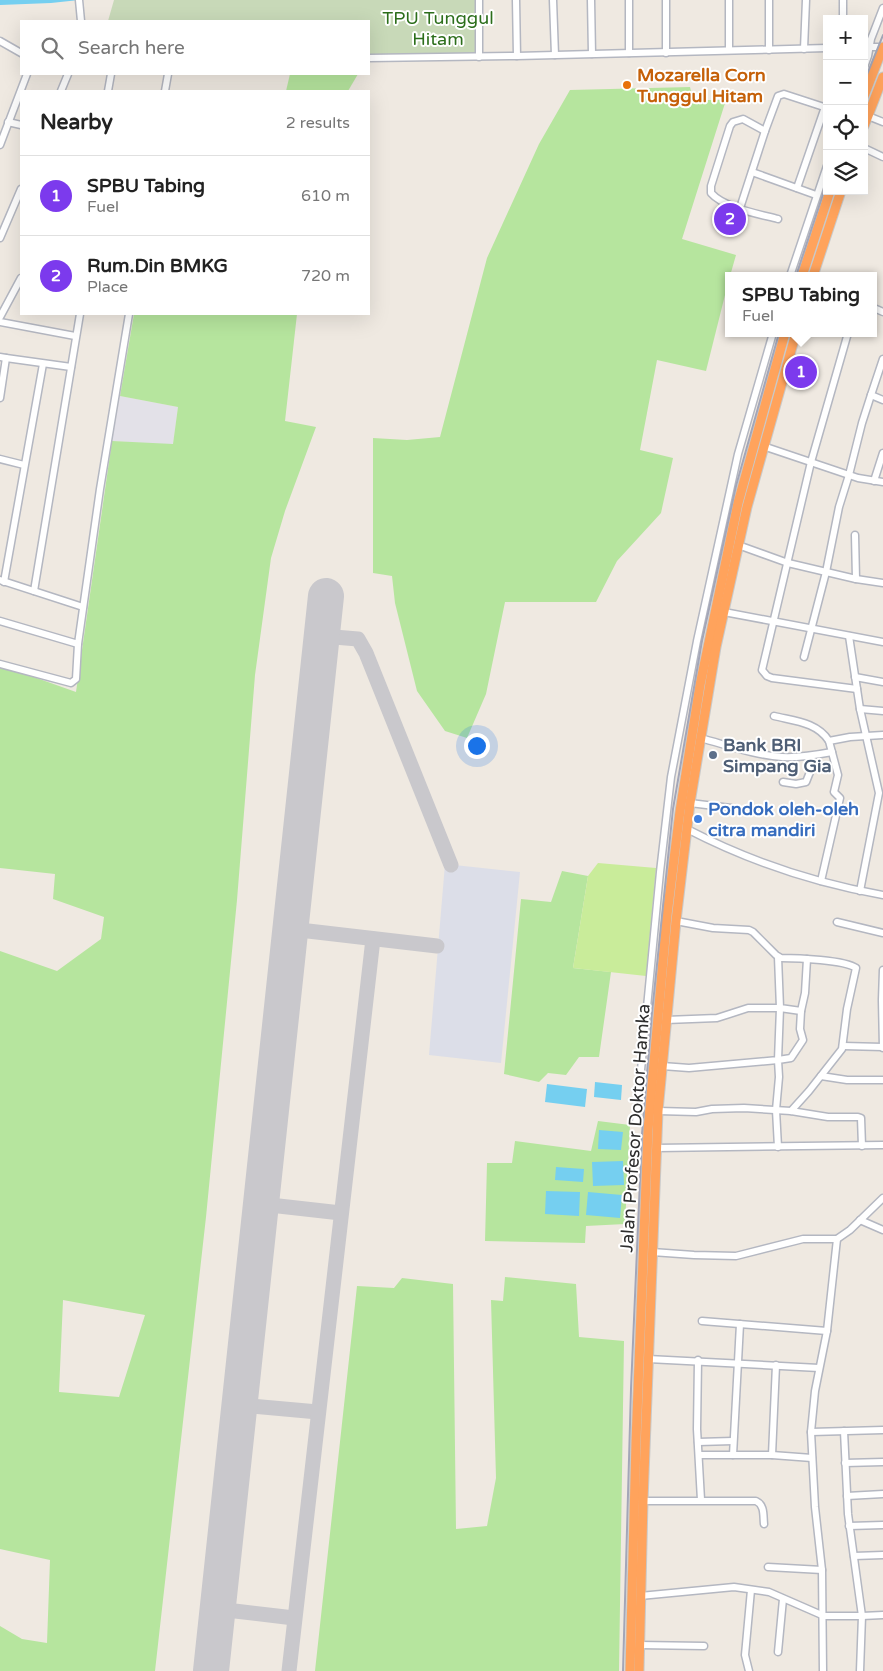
<!DOCTYPE html>
<html lang="en">
<head>
<meta charset="utf-8">
<style>
	:root { --surface:#fff; --page:#f6f6f6; --text:#222; --muted:#767676; --line:#e0e0e0; --accent:#7c3aed }
	body { margin:0; font-family:"Varela Round",sans-serif; background:var(--page); color:var(--text) }
	.controls { position:absolute; right:15px; top:15px; display:grid; overflow:hidden; border-radius:0px; box-shadow:0 5px 20px #0002 }
	.controls button { width:45px; height:45px; display:grid; place-items:center; padding:0; border:0; border-bottom:1px solid var(--line); background:var(--surface); color:var(--text); font:25px sans-serif }
	.you { position:absolute; left:476px; top:745px; width:18px; height:18px; margin:-12px; border:4px solid #fff; border-radius:50%; background:#1a73e8; box-shadow:0 0 0 8px #1a73e833 }
	.badge { display:grid; place-items:center; width:32px; height:32px; border-radius:50%; background:var(--accent); color:#fff; font-size:16px; font-weight:700 }
	.pin { position:absolute; translate:-50% -50%; border:2px solid #fff; box-shadow:0 1px 5px #0006 }
	.popup { position:absolute; left:725px; top:272px; width:152px; height:65px; box-sizing:border-box; display:grid; place-content:center; border-radius:0px; background:var(--surface); filter:drop-shadow(0 1px 4px #0005); font-size:16px; white-space:nowrap; color:var(--muted) }
	.popup b { font-size:19px; color:var(--text) }
	.popup::after { content:''; position:absolute; left:50%; top:100%; margin-left:-10px; border:10px solid transparent; border-top-color:var(--surface) }
	.list { margin:0; padding:0; list-style:none }
	h2 { display:flex; justify-content:space-between; align-items:center; height:65px; margin:0; padding:0 20px; font-size:21px }
	h2 small { font-size:16px; font-weight:400; color:var(--muted) }
	.list li { display:grid; grid-template-columns:32px 1fr auto; gap:15px; align-items:center; box-sizing:border-box; height:80px; padding:0 20px; border-top:1px solid var(--line) }
	.list b { display:block; font-size:19px; white-space:nowrap }
	.list p { margin:0; font-size:16px; white-space:nowrap; color:var(--muted) }
	.list em { font-size:16px; font-style:normal; color:var(--muted) }
	.icon { flex:none; width:28px; height:28px; fill:none; stroke:currentColor; stroke-width:2; stroke-linecap:round; stroke-linejoin:round }
	.map { position:relative; flex:none; width:883px; height:1671px; overflow:hidden }
	.search { position:absolute; background:var(--surface); box-shadow:0 5px 20px #0002; left:20px; top:20px; width:350px; height:55px; display:flex; align-items:center; gap:12px; box-sizing:border-box; padding:0 18px; border-radius:0px; color:var(--muted); font-size:19px }
	.panel { position:absolute; background:var(--surface); box-shadow:0 5px 20px #0002; left:20px; top:90px; width:350px; height:225px; border-radius:0px }
	.map>svg:first-child { display:block }
	.industrial { fill:#e3e1e8 }
	.airport { fill:#dcdee8 }
	.green { fill:#b6e59e; fill-rule:evenodd }
	.cemetery { fill:#c8d9b8 }
	.pitch { fill:#c9ec9a }
	.water { fill:#75cff0 }
	.lines { fill:none; stroke-linecap:round; stroke-linejoin:round }
	.taxiway { stroke:#c9c8cc; stroke-width:15 }
	.runway { stroke:#c9c8cc; stroke-width:36 }
	.minor-casing { stroke:#b4b7c1; stroke-width:9 }
	.highway-casing { stroke:#c9c9c9; stroke-width:11 }
	.minor { stroke:#fff; stroke-width:6 }
	.highway { stroke:#ffa35c; stroke-width:9 }
	.rail { stroke:#a3a6b8; stroke-width:2 }
	.food-dot { fill:#e8710a; stroke:#fff; stroke-width:2 }
	.service-dot { fill:#5c6f8a; stroke:#fff; stroke-width:2 }
	.shop-dot { fill:#3f7fe0; stroke:#fff; stroke-width:2 }
	.labels { text-anchor:middle; stroke-width:4; stroke-linejoin:round; paint-order:stroke }
	.park-label { font-size:18px; fill:#2c6e1b; stroke:#fff }
	.food-label { font-size:18px; font-weight:bold; fill:#c56008; stroke:#fff; text-anchor:start }
	.service-label { font-size:18px; font-weight:bold; fill:#4e5e75; stroke:#fff; text-anchor:start }
	.shop-label { font-size:18px; font-weight:bold; fill:#366cbe; stroke:#fff; text-anchor:start }
	.street-label { font-size:18px; fill:#2e2e2e; stroke:#fff }
</style>
</head>
<body>
<div class="map">
<svg width="883" height="1671" viewBox="0 0 883 1671">
	<rect width="100%" height="100%" fill="#efe9e1"/>
	<!-- industrial -->
	<path class="industrial" d="M120 396 178 407 173 445 112 441Z"/>
	<!-- airport -->
	<path class="airport" d="M445 864 520 872 501 1063 429 1055Z"/>
	<!-- green -->
	<g class="green">
		<path d="M290 74H358L348 91H286Z"/>
		<path d="M690 87 693 100H726L682 239 736 255 730 276H728V283L706 371 657 360 640 450 673 458 661 513 617 561 596 602H505L486 694 467 738 445 731 417 691 395 603 392 576 373 573V438L407 440 440 437 487 258 539 144 570 90Z"/>
		<path d="M134 314H297L285 421 316 427 285 511 271 558 255 675 237 900 206 1217 155 1671H0V1626L22 1639 47 1643 50 1560 0 1549V951L57 971 101 939 104 917 53 899 55 874 0 868V665L76 692 112 441 173 444 178 407 120 396ZM63 1300 145 1315 119 1397 59 1392Z"/>
		<path d="M562 871 588 876 573 968 611 972 599 1057H579L566 1075 548 1073 539 1082 504 1074 521 899 551 902Z"/>
		<path d="M598 1121 630 1125 625 1224 586 1226 585 1243 485 1241 487 1163H512L515 1141 591 1151Z"/>
		<path d="M505 1277 576 1284 579 1337 624 1341 619 1671H315L357 1286 394 1288 402 1278 453 1284 456 1529 487 1526 496 1478 491 1300 503 1301Z"/>
	</g>
	<!-- cemetery -->
	<path class="cemetery" d="M114 0H478L479 56 369 58V21H108Z"/>
	<!-- pitch -->
	<path class="pitch" d="M598 863 656 868 646 976 573 968 588 876Z"/>
	<!-- water -->
	<g class="water">
		<path d="M0 0H79L51 3 0 5Z"/>
		<path d="M595 1082 622 1085 621 1100 594 1097Z"/>
		<path d="M547 1084 587 1089 585 1107 545 1102Z"/>
		<path d="M599 1130 623 1132 621 1150 598 1149Z"/>
		<path d="M623 1161 624 1185 593 1186 592 1162Z"/>
		<path d="M556 1167 584 1169 583 1182 555 1180Z"/>
		<path d="M546 1191 580 1192 579 1216 545 1214Z"/>
		<path d="M588 1192 622 1195 620 1218 586 1215Z"/>
	</g>
	<g class="lines">
		<!-- taxiway -->
		<g class="taxiway">
			<path d="M322 636 358 639 366 653 451 865"/>
			<path d="M291 929 437 946"/>
			<path d="M261 1204 341 1213"/>
			<path d="M240 1405 318 1412"/>
			<path d="M218 1609 294 1618"/>
			<path d="M289 1671 373 939"/>
		</g>
		<!-- runway -->
		<path class="runway" d="M211 1671 326 596"/>
		<!-- minor casing -->
		<g class="minor-casing">
			<g id="minor">
				<path d="M79 0 81 21"/>
				<path d="M516 0 517 56"/>
				<path d="M553 0 555 55"/>
				<path d="M591 0 592 54"/>
				<path d="M629 0V53"/>
				<path d="M666 0V53"/>
				<path d="M769 0V50"/>
				<path d="M843 19V0"/>
				<path d="M0 41 21 53"/>
				<path d="M864 47H883"/>
				<path d="M804 49 806 0"/>
				<path d="M729 50V0"/>
				<path d="M479 57V0"/>
				<path d="M369 58 517 56 827 48"/>
				<path d="M864 67 868 56 871 39 883 8"/>
				<path d="M61 91 68 74"/>
				<path d="M108 91 111 74"/>
				<path d="M165 91 168 74"/>
				<path d="M868 116 883 122"/>
				<path d="M8 122 21 125"/>
				<path d="M765 131 743 119 733 122 730 126 711 186V193C724 208 759 214 778 219"/>
				<path d="M0 145 27 74"/>
				<path d="M864 148 883 157"/>
				<path d="M752 172 816 195"/>
				<path d="M797 188 825 107"/>
				<path d="M740 208 765 131 778 96 784 94 827 108"/>
				<path d="M0 238 21 189"/>
				<path d="M790 276 827 166"/>
				<path d="M874 308 883 312"/>
				<path d="M0 317 21 278"/>
				<path d="M0 322 75 336"/>
				<path d="M848 333 811 462 762 670 767 676 772 678 857 689"/>
				<path d="M0 357 6 358 0 398"/>
				<path d="M6 358 71 367"/>
				<path d="M883 359 871 395 883 400"/>
				<path d="M763 446 858 478 883 482"/>
				<path d="M0 459 24 465"/>
				<path d="M874 481 883 453"/>
				<path d="M855 535 856 579"/>
				<path d="M738 545 788 563 856 579 883 583"/>
				<path d="M0 580 83 607"/>
				<path d="M4 582 43 364"/>
				<path d="M34 591 80 314"/>
				<path d="M724 612 883 642"/>
				<path d="M0 621 78 644 100 489 129 314"/>
				<path d="M849 636 860 709 879 793 860 891"/>
				<path d="M804 657 826 572 839 507 849 475 862 423 871 395"/>
				<path d="M0 664 71 683 76 679 78 644"/>
				<path d="M855 677 883 682"/>
				<path d="M860 709 883 711"/>
				<path d="M774 716C794 721 817 722 829 741"/>
				<path d="M700 738C727 745 754 755 782 757 799 758 816 755 832 752"/>
				<path d="M783 782 796 784 806 782 810 772V756"/>
				<path d="M690 803 731 808"/>
				<path d="M687 829C749 861 814 883 883 895"/>
				<path d="M821 881 840 798 834 792 838 775 829 741 850 737 883 735"/>
				<path d="M676 921 713 928 749 930 753 932 776 955 781 958C797 958 845 960 856 968L847 1009 842 1049 809 1091 791 1111"/>
				<path d="M837 922 883 933"/>
				<path d="M778 957 780 1008 801 1011 805 993 807 959"/>
				<path d="M883 970 882 1000 883 1048"/>
				<path d="M843 1046 883 1047"/>
				<path d="M662 1066 689 1068 778 1060 780 1008H748L717 1018 666 1020"/>
				<path d="M821 1076 847 1080H883"/>
				<path d="M658 1111 696 1112 712 1109 744 1108 791 1111 828 1117H858L861 1118 862 1146"/>
				<path d="M636 1122 660 872 671 777 697 641 738 454 773 333"/>
				<path d="M778 1147 776 1110 779 1077 778 1060 791 1058 803 1040 800 1029 801 1011"/>
				<path d="M656 1148 883 1145"/>
				<path d="M860 1220 883 1230"/>
				<path d="M652 1252 694 1255 736 1256 803 1239H837L850 1230 883 1198"/>
				<path d="M702 1321 827 1331"/>
				<path d="M648 1359 819 1368"/>
				<path d="M698 1360 697 1429 701 1500"/>
				<path d="M844 1431 848 1514 862 1616 860 1671"/>
				<path d="M811 1432 883 1430"/>
				<path d="M698 1442 733 1441"/>
				<path d="M699 1455H772L812 1458"/>
				<path d="M733 1455 740 1324"/>
				<path d="M772 1455 776 1365"/>
				<path d="M845 1463 883 1462"/>
				<path d="M847 1496 883 1494"/>
				<path d="M643 1501H756C765 1505 763 1516 764 1524"/>
				<path d="M849 1526 883 1525"/>
				<path d="M854 1556 883 1555"/>
				<path d="M768 1567 822 1570"/>
				<path d="M640 1596 734 1587 769 1592 824 1616H862L883 1615"/>
				<path d="M639 1645 704 1646"/>
				<path d="M778 1652 783 1599"/>
				<path d="M749 1671 745 1655 751 1590"/>
				<path d="M823 1671 822 1570 815 1507 811 1432 815 1391 827 1331 837 1239"/>
			</g>
		</g>
		<!-- highway casing -->
		<g class="highway-casing">
			<g id="highway">
				<path d="M864 96 883 47"/>
				<path d="M864 126 883 77"/>
				<path d="M802 276 830 191"/>
				<path d="M813 276 841 191"/>
				<path d="M630 1671 636 1441 648 1130 667 915 680 811 700 685 738 503 785 333"/>
				<path d="M639 1671 643 1501 658 1111 676 921 690 803 716 647 747 507 796 333"/>
			</g>
		</g>
		<!-- minor -->
		<use href="#minor" class="minor"/>
		<!-- highway -->
		<use href="#highway" class="highway"/>
		<!-- rail -->
		<g class="rail">
			<path d="M864 82 883 35"/>
			<path d="M796 276 827 182"/>
			<path d="M623 1671 631 1389 642 1134 652 1013 673 809 702 641 736 486 779 333"/>
		</g>
	</g>
	<!-- markers -->
	<circle class="food-dot" cx="627" cy="85" r="5"/>
	<circle class="service-dot" cx="713" cy="755" r="5"/>
	<circle class="shop-dot" cx="698" cy="819" r="5"/>
	<g class="labels">
		<!-- park labels -->
		<g class="park-label">
			<text x="438" y="24">TPU Tunggul<tspan x="438" dy="21">Hitam</tspan></text>
		</g>
		<!-- food labels -->
		<g class="food-label">
			<text x="637" y="81">Mozarella Corn<tspan x="637" dy="21">Tunggul Hitam</tspan></text>
		</g>
		<!-- service labels -->
		<g class="service-label">
			<text x="723" y="751">Bank BRI<tspan x="723" dy="21">Simpang Gia</tspan></text>
		</g>
		<!-- shop labels -->
		<g class="shop-label">
			<text x="708" y="815">Pondok oleh-oleh<tspan x="708" dy="21">citra mandiri</tspan></text>
		</g>
		<!-- street labels -->
		<g class="street-label">
			<text transform="translate(635 1128) rotate(-86)" y="6">Jalan Profesor Doktor Hamka</text>
		</g>
	</g>
</svg>
<div class="controls">
<button>+</button>
<button>−</button>
<button><svg class="icon" aria-label="locate" viewBox="0 0 24 24"><circle cx="12" cy="12" r="6"/><path d="M12 2v4M12 18v4M2 12h4M18 12h4"/></svg></button>
<button><svg class="icon" aria-label="layers" viewBox="0 0 24 24"><path d="M12 4l9 5-9 5-9-5zM3 14l9 5 9-5"/></svg></button>
</div>
<div class="you"></div>
<div class="pin badge" style="left:801px;top:372px">1</div>
<div class="popup"><b>SPBU Tabing</b>Fuel</div>
<div class="pin badge" style="left:730px;top:219px">2</div>
<div class="search"><svg class="icon" aria-label="search" viewBox="0 0 24 24"><circle cx="10" cy="10" r="6"/><path d="M15 15l6 6"/></svg>Search here</div>
<section class="panel">
<h2>Nearby<small>2 results</small></h2>
<ul class="list">
<li><span class="badge">1</span><div><b>SPBU Tabing</b><p>Fuel</p></div><em>610 m</em></li>
<li><span class="badge">2</span><div><b>Rum.Din BMKG</b><p>Place</p></div><em>720 m</em></li>
</ul>
</section>
</div>
</body>
</html>
